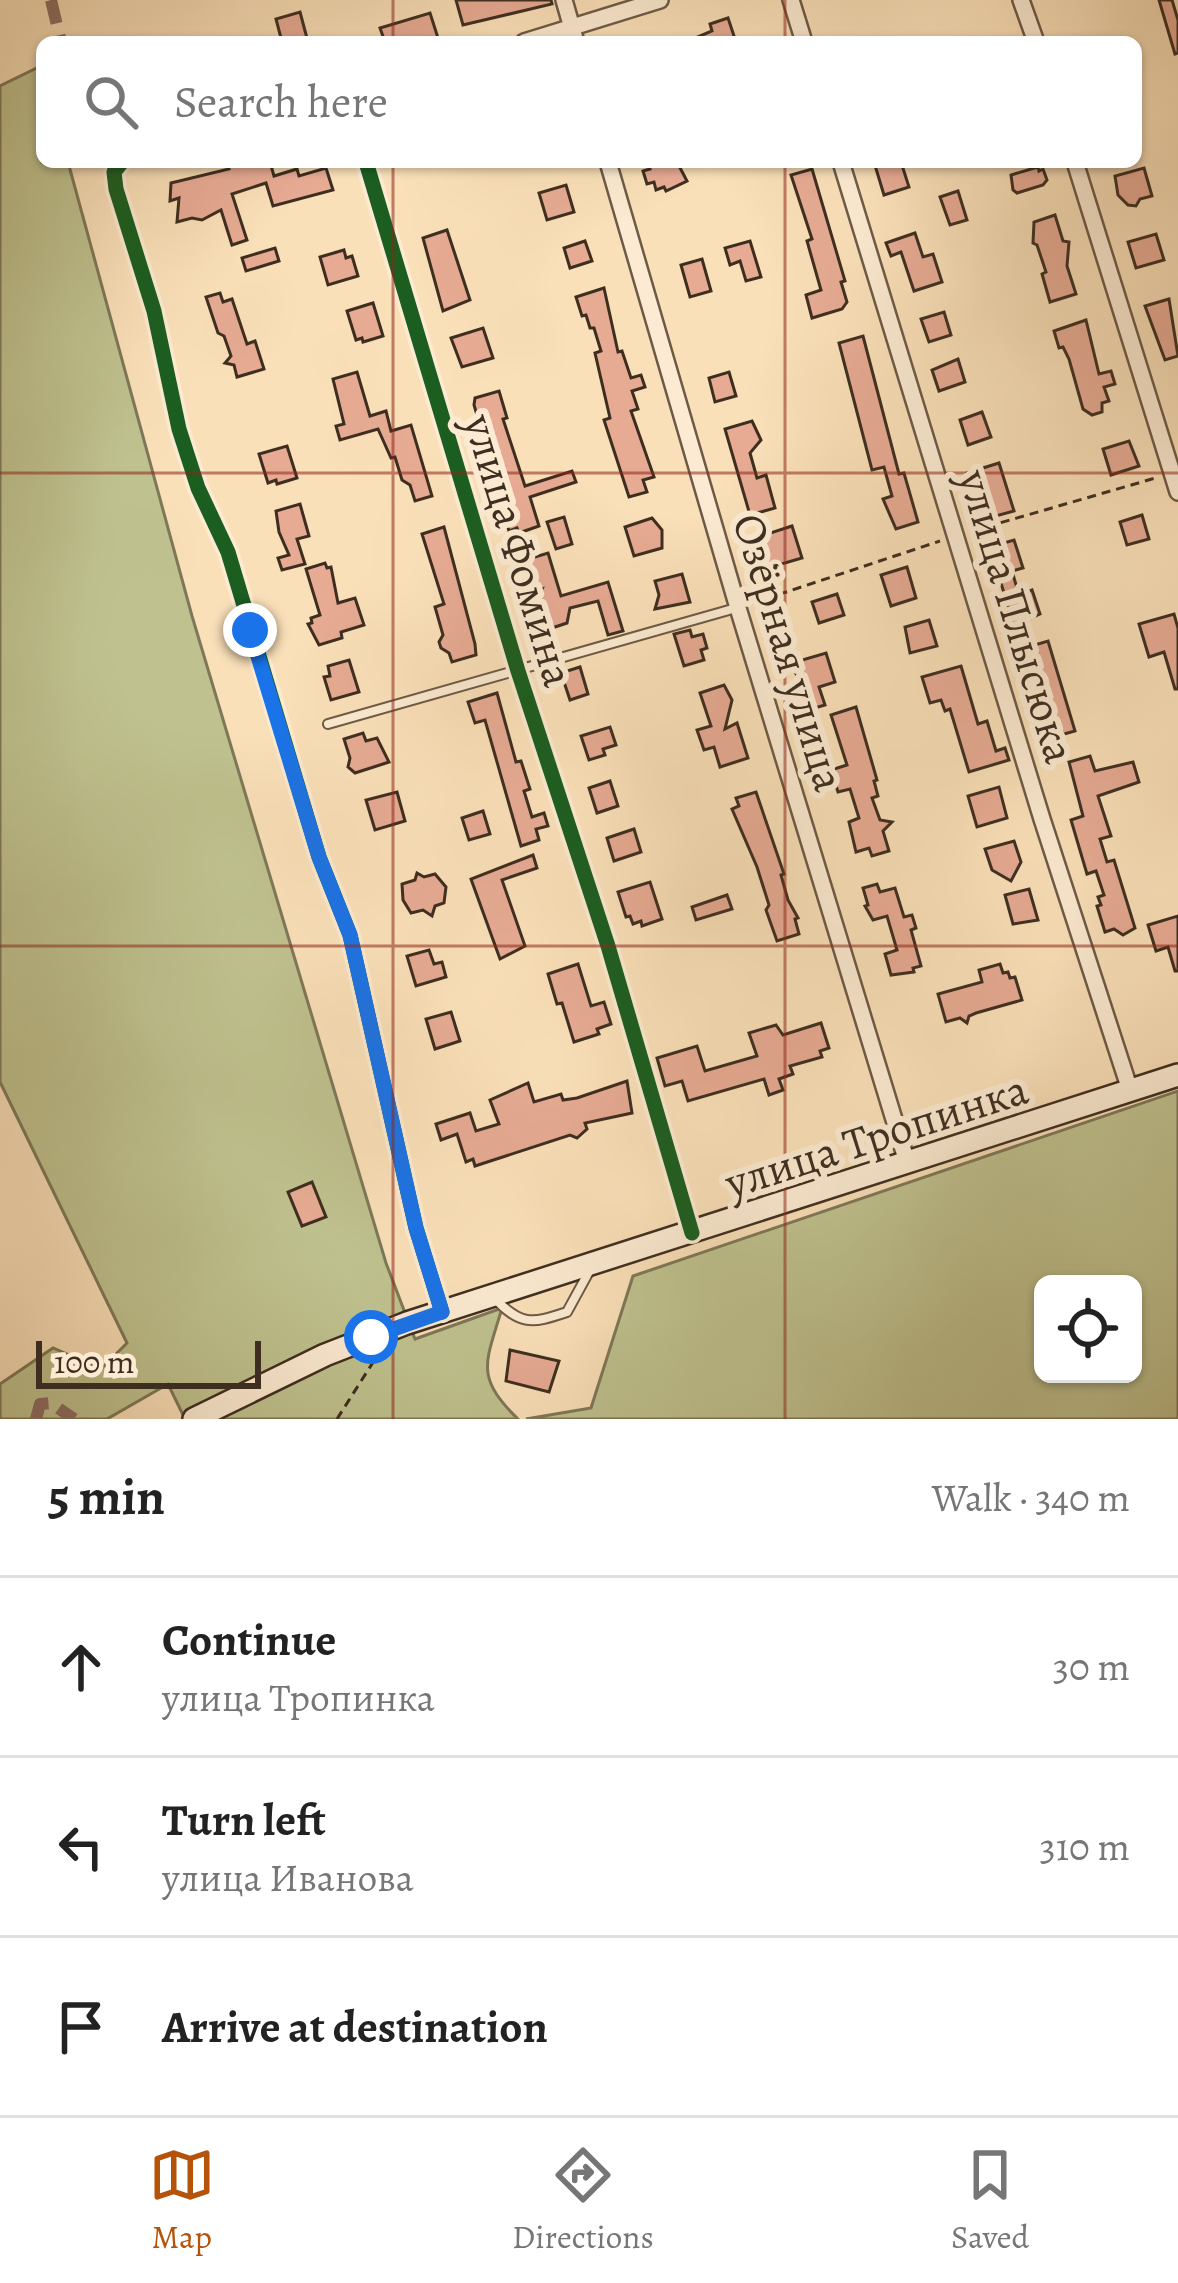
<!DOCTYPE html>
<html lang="en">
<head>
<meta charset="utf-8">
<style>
	:root { --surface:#fff; --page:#f2f2f2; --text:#222; --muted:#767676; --line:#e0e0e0; --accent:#b45309 }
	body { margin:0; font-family:Alegreya,serif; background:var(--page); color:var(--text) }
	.controls { position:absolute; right:36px; bottom:36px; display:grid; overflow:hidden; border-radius:18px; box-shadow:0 3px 9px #0004 }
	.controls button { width:108px; height:108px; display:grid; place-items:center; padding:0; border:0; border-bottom:3px solid var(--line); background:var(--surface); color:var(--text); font:60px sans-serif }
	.scale { position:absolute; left:36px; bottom:30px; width:225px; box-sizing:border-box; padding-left:12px; border:6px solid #3e2e20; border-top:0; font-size:33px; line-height:42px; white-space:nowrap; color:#3e2e20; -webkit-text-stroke:9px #fcebd2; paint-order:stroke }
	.stop { position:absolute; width:36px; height:36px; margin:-27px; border:9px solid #1a73e8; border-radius:50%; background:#fff }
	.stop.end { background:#1a73e8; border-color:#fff; box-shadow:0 3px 12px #0008 }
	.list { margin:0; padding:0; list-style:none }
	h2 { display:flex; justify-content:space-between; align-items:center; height:156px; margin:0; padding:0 48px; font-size:51px }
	h2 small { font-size:39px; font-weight:400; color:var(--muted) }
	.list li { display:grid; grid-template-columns:78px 1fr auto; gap:36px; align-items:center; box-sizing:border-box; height:180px; padding:0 48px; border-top:3px solid var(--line) }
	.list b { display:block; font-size:45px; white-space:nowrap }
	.list p { margin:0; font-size:39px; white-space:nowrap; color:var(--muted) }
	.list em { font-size:39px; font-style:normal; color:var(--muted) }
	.icon { flex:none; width:66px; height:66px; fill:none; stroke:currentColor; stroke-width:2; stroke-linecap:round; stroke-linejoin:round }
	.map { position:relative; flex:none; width:1178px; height:1419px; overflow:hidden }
	.search { position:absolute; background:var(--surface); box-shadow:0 3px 9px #0004; left:36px; right:36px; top:36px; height:132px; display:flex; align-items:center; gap:30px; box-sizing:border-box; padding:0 42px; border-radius:18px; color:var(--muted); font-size:45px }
	.sheet { height:696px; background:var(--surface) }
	nav { display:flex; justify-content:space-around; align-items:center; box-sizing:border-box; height:168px; border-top:3px solid var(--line); background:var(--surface); font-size:33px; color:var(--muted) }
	nav a { display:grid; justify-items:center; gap:6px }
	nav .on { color:var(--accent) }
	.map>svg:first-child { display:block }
	.green { fill:#bfc28f; stroke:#7e7858; stroke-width:3; fill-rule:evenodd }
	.building { fill:#e7ab94; stroke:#3e2e20; stroke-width:3 }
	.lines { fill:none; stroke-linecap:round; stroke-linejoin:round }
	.service-casing { stroke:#6d5a46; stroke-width:12 }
	.minor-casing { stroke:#6d5a46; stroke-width:20 }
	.secondary-casing { stroke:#3e2e20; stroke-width:26 }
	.path { stroke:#3e2e20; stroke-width:3; stroke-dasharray:9 6; stroke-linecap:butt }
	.service { stroke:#fcebd2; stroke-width:8 }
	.minor { stroke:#fcebd2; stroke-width:15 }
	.secondary { stroke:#fcebd2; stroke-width:21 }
	.quiet { stroke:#8d6e63; stroke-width:12; stroke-dasharray:24 12; stroke-linecap:butt }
	.cycleway-casing { stroke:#fcebd2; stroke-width:22 }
	.cycleway { stroke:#1b5e20; stroke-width:15 }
	.route { stroke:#1a73e8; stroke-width:15 }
	.grid { fill:none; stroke:#8f2418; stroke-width:3; stroke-opacity:0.55 }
	.labels { text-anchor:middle; stroke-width:12; stroke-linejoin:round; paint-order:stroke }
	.street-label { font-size:45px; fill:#3e2e20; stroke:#fcebd2 }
</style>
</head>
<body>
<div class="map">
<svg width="1178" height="1419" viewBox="0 0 1178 1419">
	<rect width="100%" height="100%" fill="#fae0b9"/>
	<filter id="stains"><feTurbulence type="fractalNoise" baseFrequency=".00167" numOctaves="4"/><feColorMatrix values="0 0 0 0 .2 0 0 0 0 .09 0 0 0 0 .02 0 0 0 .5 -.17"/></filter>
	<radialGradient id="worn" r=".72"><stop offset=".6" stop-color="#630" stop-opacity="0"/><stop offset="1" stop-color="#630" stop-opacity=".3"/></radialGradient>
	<!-- green -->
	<g class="green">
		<path d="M41 66 42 162H68L192 616 386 1263 415 1339 502 1308C486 1363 474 1376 518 1419H185L168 1384 107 1419H0V1384L53 1348 101 1369 127 1343 0 1082V86Z"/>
		<path d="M1178 1091V1419H526L591 1408 633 1276ZM1133 1284V1374H1043V1284Z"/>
	</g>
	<!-- building -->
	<g class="building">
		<path d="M456 0H551L552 4 463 25Z"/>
		<path d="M1159 0H1172L1178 20V53L1175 54Z"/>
		<path d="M300 12 308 42H282L276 19Z"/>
		<path d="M430 13 438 38 425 42H385L380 28Z"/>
		<path d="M728 18 736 42H686L712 31 710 24Z"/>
		<path d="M227 162H270L274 176 297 169 299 176 326 168 333 190 273 206 266 183 232 194 247 240 232 245 221 210 202 220 192 218 177 222 179 198 170 201 171 183 229 169Z"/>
		<path d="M648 162H677L687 181 666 191 664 187 656 190 654 182 647 184 643 171 650 169Z"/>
		<path d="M874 162H901L909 187 884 195Z"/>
		<path d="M1038 167 1039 171 1043 169 1047 180 1043 185 1017 193 1013 190 1011 175Z"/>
		<path d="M1144 168 1152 196 1140 199 1136 206 1128 205 1118 195 1115 176Z"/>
		<path d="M812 169 845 281 841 282 847 302 842 309 812 318 806 295 821 290 807 241 812 239 791 175Z"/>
		<path d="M566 185 574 212 547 220 539 193Z"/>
		<path d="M958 191 967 220 950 225 940 197Z"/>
		<path d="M1055 215 1063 241 1069 242 1067 266 1076 294 1050 302 1042 274 1046 272 1037 245 1033 243 1034 222Z"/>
		<path d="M447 230 470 300 443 311 423 238Z"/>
		<path d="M915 233 923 257 933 254 942 282 914 291 901 252 891 256 886 243Z"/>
		<path d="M1156 234 1164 260 1136 268 1128 242Z"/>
		<path d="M585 241 592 261 570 268 564 248Z"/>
		<path d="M750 241 761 277 746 281 740 261 730 265 725 248Z"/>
		<path d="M275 248 279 261 246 271 242 258Z"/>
		<path d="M344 250 346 258 352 256 358 276 328 285 320 257Z"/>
		<path d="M702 259 711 291 690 297 681 265Z"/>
		<path d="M604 288 618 352 622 351 631 378 641 375 645 387 632 391 638 409 631 411 654 477 643 480 647 492 629 497 604 420 610 418 595 353 601 351 594 328H590L586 315 582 316 576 297Z"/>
		<path d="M220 293 223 302 232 299 247 344 255 341 264 369 237 377 234 365 225 363 231 356 224 336 218 333 206 297Z"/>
		<path d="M1169 299 1178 356 1165 360 1145 306Z"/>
		<path d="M373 303 383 336 363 342 362 338 356 340 347 311Z"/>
		<path d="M944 312 951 335 929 342 921 319Z"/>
		<path d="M1086 320 1099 374 1111 371 1115 384 1104 387 1109 401 1102 403V412L1092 415 1083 409 1069 359 1063 347 1059 348 1054 331Z"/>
		<path d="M483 328 493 358 462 367 451 338Z"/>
		<path d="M863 336 899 474 904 473 918 522 896 529 883 499 892 496 884 467 872 470 839 343Z"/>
		<path d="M958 359 965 382 939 391 932 370Z"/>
		<path d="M357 372 370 416 386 411 391 431 411 425 432 496 415 501 410 485 402 480 395 457 391 458 378 429 340 440 336 426 344 424 333 379Z"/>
		<path d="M729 372 736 396 715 402 709 378Z"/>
		<path d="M499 391 507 418 503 419 525 486 572 471 576 482 530 497 539 526 519 533 517 528 509 531 489 460 496 457 485 420 479 422 474 405 475 398Z"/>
		<path d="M982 412 991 437 968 445 960 420Z"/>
		<path d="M752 421 761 440 750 453 757 478 766 475 775 508 750 515 725 429Z"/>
		<path d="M1129 441 1139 466 1111 475 1103 449Z"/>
		<path d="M287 446 297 478 277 484 276 480 268 483 259 454Z"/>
		<path d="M999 463 1014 511 985 519 967 473Z"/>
		<path d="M300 504 309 536 297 539 305 564 282 570 278 558 289 555 279 532 276 511Z"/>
		<path d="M1142 515 1149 539 1127 545 1120 522Z"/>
		<path d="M564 517 572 544 556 549 547 522Z"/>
		<path d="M652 518 662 530V548L634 556 625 527Z"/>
		<path d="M792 526 802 558 768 568 758 537Z"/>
		<path d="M444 527 475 644 476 655 452 662 449 653 441 648 439 642 443 635 435 607 444 604 422 534Z"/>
		<path d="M1014 540 1023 568 1012 571 1019 595 1032 590 1040 614 1014 626 990 547Z"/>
		<path d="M548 553 561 596 608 582 623 631 608 635 598 601 570 608 567 623 540 632 532 609 542 589 528 593 520 566 529 563 528 559Z"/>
		<path d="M325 563 327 568 331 567 338 603 355 598 364 625 341 632 342 638 319 645 308 624 312 623 311 618 320 615 306 569Z"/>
		<path d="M907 567 916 598 891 606 881 575Z"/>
		<path d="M682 574 690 602 655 609 659 595 655 581Z"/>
		<path d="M837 594 844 615 819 623 812 602Z"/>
		<path d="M1174 614 1178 628V689H1175L1164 652 1149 657 1139 624Z"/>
		<path d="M929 620 937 646 910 653 905 627Z"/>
		<path d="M690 630 692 637 703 634 707 648 701 650 704 660 684 666 674 634Z"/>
		<path d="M1048 641 1075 731 1050 738 1041 721 1045 720 1040 704 1046 702 1037 675 1030 677 1021 649Z"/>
		<path d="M826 653 835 682 819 687 825 705 798 713 794 701 805 698 792 663Z"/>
		<path d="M349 660 359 692 331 700 324 677 330 676 328 666Z"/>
		<path d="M961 666 978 724 987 721 996 751 1005 748 1009 760 969 772 950 709 945 711 941 700 930 703 922 677Z"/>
		<path d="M580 667 588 694 570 700 561 673Z"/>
		<path d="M724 685 732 700 725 729 737 723 748 758 720 767 714 747 704 750 697 730 711 726 700 693Z"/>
		<path d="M497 693 516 762 521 761 530 789 524 791 532 817 544 813 548 826 536 829 539 840 521 846 485 720 475 723 468 702Z"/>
		<path d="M856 707 877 780 874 781 878 796 872 798 880 820 892 822 883 831 889 851 872 856 869 848 856 852 849 822 859 818 850 789 838 792 831 770 847 765 831 715Z"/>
		<path d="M610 727 616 745 603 749 605 755 589 760 581 736Z"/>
		<path d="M363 733 366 741 377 738 389 762 355 773 348 767 350 758 344 739Z"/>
		<path d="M1090 756 1095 771 1133 762 1139 782 1098 796 1111 836 1100 839 1107 862 1114 860 1135 928 1123 935 1114 929 1105 932 1097 906 1101 905 1098 897 1104 895 1096 871 1087 874 1071 820 1083 816 1069 762Z"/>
		<path d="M610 781 618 806 597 813 589 788Z"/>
		<path d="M999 787 1007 818 977 827 968 796Z"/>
		<path d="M397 792 405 821 375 830 366 800Z"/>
		<path d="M756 792 784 874 781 875 788 900 798 918 795 919 799 934 777 941 766 910 769 905 757 867 732 809 739 806 736 798Z"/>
		<path d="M483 811 490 834 469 840 462 818Z"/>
		<path d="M634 829 641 852 614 861 607 838Z"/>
		<path d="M1014 841 1021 862 1011 881 992 870 985 849Z"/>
		<path d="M533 855 537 868 502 880 525 946 500 959 471 879Z"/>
		<path d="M417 873 424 877 435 874 446 887 444 903 435 906 432 916 423 910 411 913 403 900 402 884 415 880Z"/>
		<path d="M650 882 662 919 642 926 641 921 633 924 630 916 626 917 618 892Z"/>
		<path d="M877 884 880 892 895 888 904 917 912 915 916 928 911 930 921 966 913 968 914 972 891 975 885 954 897 950 887 916 873 920 865 906 868 905 863 888Z"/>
		<path d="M1029 889 1038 920 1013 924 1005 895Z"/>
		<path d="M727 895 732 909 696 920 692 907Z"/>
		<path d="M1178 916V971H1175L1168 947 1156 951 1148 925Z"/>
		<path d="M429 950 434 964 442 962 446 977 416 986 407 956Z"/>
		<path d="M578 964 591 1006 604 1002 611 1024 597 1029 599 1034 574 1042 562 1003 557 1004 548 974Z"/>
		<path d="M1000 964 1003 973 1008 972 1010 978 1015 977 1022 1000 976 1013 969 1016 967 1023 960 1018 946 1022 938 994 982 982 979 970Z"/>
		<path d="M451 1012 460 1041 435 1049 426 1019Z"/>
		<path d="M821 1023 829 1048 820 1051 822 1057 790 1066 793 1074 779 1079 783 1090 769 1095 764 1079 688 1101 682 1081 665 1086 657 1058 697 1046 705 1071 757 1056 749 1033 776 1025 783 1035Z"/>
		<path d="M627 1081 632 1113 585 1123 587 1129 577 1138 570 1135 475 1166 473 1159 466 1162 457 1134 441 1140 436 1124 470 1113 476 1131 499 1124 490 1100 528 1083 534 1102 561 1094 563 1100 577 1098Z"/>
		<path d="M312 1182 326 1217 302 1226 288 1192Z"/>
		<path d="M510 1350 559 1361 549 1392 506 1381Z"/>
	</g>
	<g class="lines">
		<!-- service casing -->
		<g class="service-casing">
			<g id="service">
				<path d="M328 724 736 608"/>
				<path d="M493 1297C521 1326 531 1324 567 1312L591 1268"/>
			</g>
		</g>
		<!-- minor casing -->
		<g class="minor-casing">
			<g id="minor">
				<path d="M564 0 576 42"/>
				<path d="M791 0 804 42"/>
				<path d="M1021 0 1036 42"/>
				<path d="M524 42 660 0"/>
				<path d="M122 162 114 172 116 189 154 311 179 429 198 488 228 552 319 857 350 935 416 1228 442 1312"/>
				<path d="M366 162 518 671 608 946 692 1233"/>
				<path d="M608 162 738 608 907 1162"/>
				<path d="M841 162 1042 819 1130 1090"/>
				<path d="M1075 162 1178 492"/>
			</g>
		</g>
		<!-- secondary casing -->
		<g class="secondary-casing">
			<path id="secondary" d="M194 1419 325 1355 407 1323 1178 1075"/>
		</g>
		<!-- path -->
		<g class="path">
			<path d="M972 531 1159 477"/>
			<path d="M750 604 940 541"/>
			<path d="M337 1419 377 1356"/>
		</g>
		<!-- service -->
		<use href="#service" class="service"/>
		<!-- minor -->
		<use href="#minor" class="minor"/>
		<!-- secondary -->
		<use href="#secondary" class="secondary"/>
		<!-- quiet -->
		<g class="quiet">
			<path d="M51 0 61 42"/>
			<path d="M36 1419 40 1404 51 1403 74 1419"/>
		</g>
		<!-- cycleway casing -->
		<g class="cycleway-casing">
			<g id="cycleway">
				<path d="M122 162 114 172 116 189 154 311 179 429 198 488 228 552 319 857 350 935 416 1228 442 1312"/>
				<path d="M366 162 518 671 608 946 692 1233"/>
			</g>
		</g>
		<!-- cycleway -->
		<use href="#cycleway" class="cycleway"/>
	</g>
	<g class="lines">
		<!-- route -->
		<path class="route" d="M250 630 319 857 350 935 416 1228 442 1312 371 1337"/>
	</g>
	<!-- grid -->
	<path class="grid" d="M393 0V42M785 0V42M393 162V1419M785 162V1419M0 473H1178M0 946H1178"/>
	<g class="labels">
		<!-- street labels -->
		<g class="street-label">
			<text transform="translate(520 550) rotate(73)" y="16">улица Фомина</text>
			<text transform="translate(1018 616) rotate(73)" y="16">улица Плысюка</text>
			<text transform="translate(790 652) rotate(73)" y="16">Озёрная улица</text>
			<text transform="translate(876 1135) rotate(-18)" y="16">улица Тропинка</text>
		</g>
	</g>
	<rect width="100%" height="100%" filter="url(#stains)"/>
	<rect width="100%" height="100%" fill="url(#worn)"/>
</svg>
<div class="controls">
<button><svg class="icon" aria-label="locate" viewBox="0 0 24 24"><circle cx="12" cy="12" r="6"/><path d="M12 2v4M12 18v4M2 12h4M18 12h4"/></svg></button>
</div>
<div class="scale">100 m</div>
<div class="stop" style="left:371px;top:1337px"></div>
<div class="stop end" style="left:250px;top:630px"></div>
<div class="search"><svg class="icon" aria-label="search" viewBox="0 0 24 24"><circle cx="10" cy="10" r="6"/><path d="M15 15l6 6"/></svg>Search here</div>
</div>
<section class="sheet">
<h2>5 min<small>Walk · 340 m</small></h2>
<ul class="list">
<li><svg class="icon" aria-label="ahead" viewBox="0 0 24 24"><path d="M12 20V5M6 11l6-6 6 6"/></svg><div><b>Continue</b><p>улица Тропинка</p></div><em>30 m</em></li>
<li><svg class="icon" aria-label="left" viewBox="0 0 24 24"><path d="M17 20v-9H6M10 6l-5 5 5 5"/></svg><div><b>Turn left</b><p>улица Иванова</p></div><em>310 m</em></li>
<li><svg class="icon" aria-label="arrive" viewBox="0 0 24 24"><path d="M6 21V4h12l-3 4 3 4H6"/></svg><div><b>Arrive at destination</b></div></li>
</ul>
</section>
<nav>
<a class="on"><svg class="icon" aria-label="map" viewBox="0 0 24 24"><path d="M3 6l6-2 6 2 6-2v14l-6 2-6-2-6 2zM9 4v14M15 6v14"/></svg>Map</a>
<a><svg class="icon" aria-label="directions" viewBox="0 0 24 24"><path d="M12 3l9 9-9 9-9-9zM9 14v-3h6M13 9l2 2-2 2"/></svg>Directions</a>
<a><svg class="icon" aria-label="saved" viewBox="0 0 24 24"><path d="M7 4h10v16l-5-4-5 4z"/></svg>Saved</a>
</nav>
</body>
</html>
